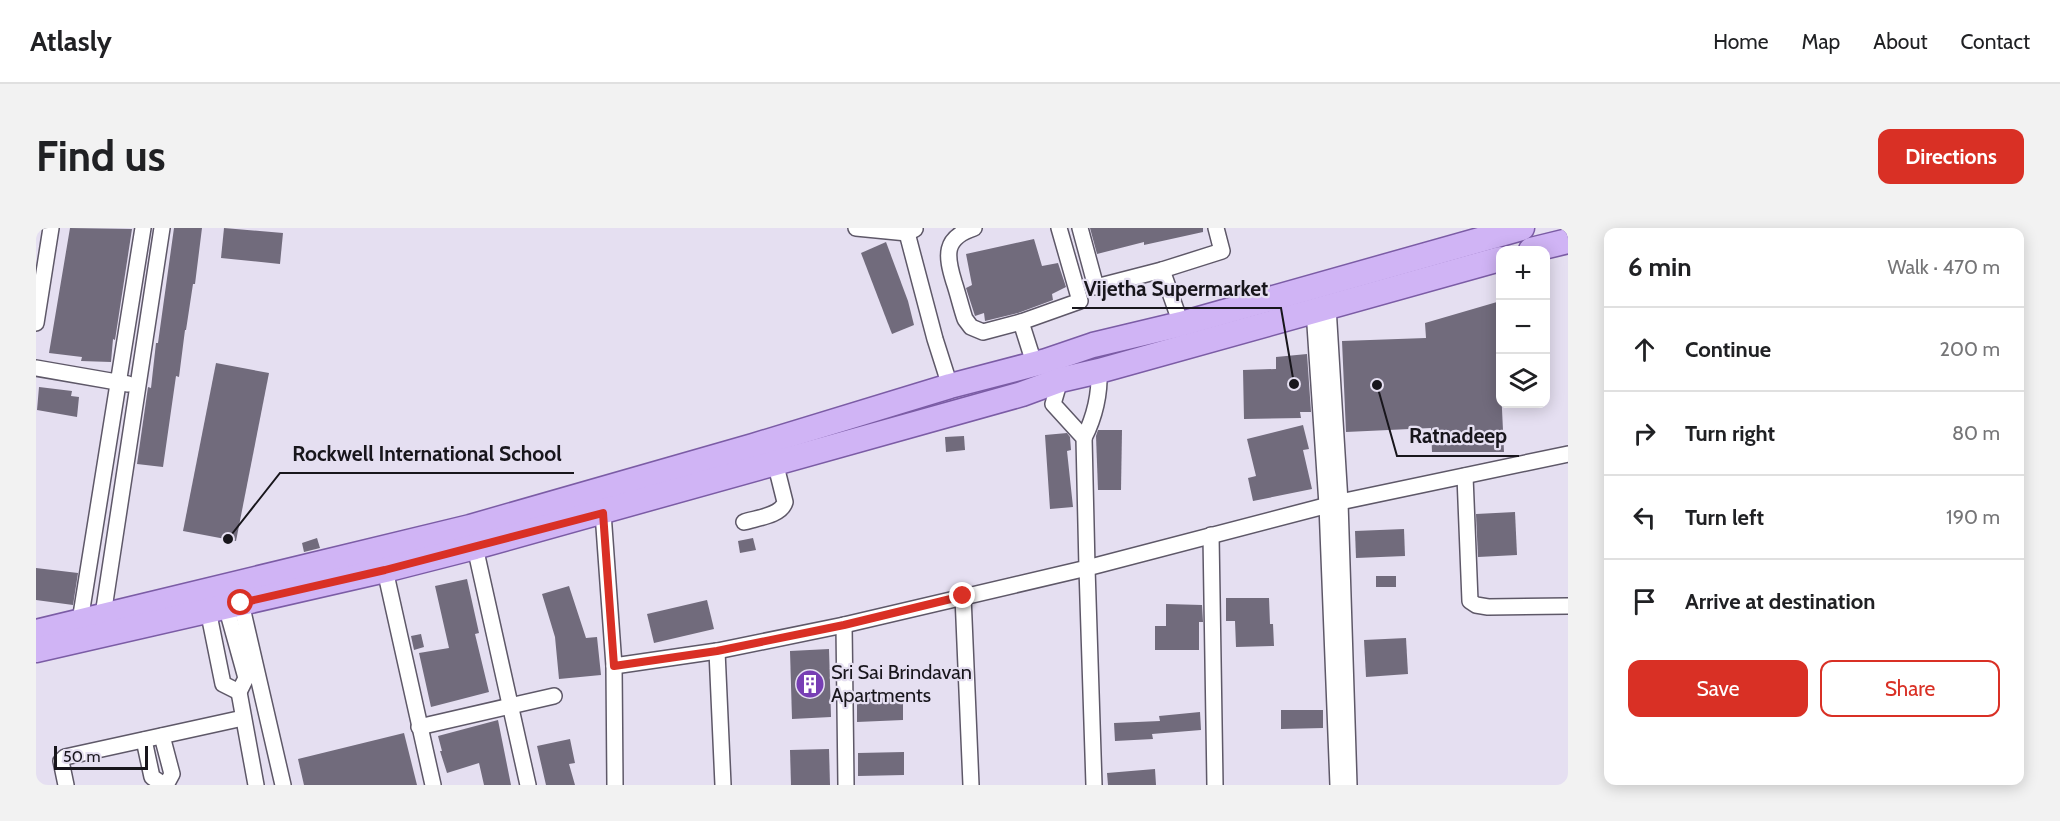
<!DOCTYPE html>
<html lang="en">
<head>
<meta charset="utf-8">
<style>
	:root { --surface:#fff; --page:#f2f2f2; --text:#202124; --muted:#757577; --line:#e0e0e0; --accent:#d93025 }
	body { margin:0; font-family:Cabin,sans-serif; background:var(--page); color:var(--text) }
	.controls { position:absolute; right:18px; top:18px; display:grid; overflow:hidden; border-radius:12px; box-shadow:0 3px 15px #0003 }
	.controls button { width:54px; height:54px; display:grid; place-items:center; padding:0; border:0; border-bottom:2px solid var(--line); background:var(--surface); color:var(--text); font:30px sans-serif }
	.scale { position:absolute; left:18px; bottom:15px; width:94px; box-sizing:border-box; padding-left:6px; border:3px solid #18161c; border-top:0; font-size:16px; line-height:21px; white-space:nowrap; color:#18161c; -webkit-text-stroke:4px #e5dff1; paint-order:stroke }
	.stop { position:absolute; width:18px; height:18px; margin:-14px; border:4px solid #d93025; border-radius:50%; background:#fff }
	.stop.end { background:#d93025; border-color:#fff; box-shadow:0 2px 6px #0008 }
	.list { margin:0; padding:0; list-style:none }
	h2 { display:flex; justify-content:space-between; align-items:center; height:78px; margin:0; padding:0 24px; font-size:26px }
	h2 small { font-size:20px; font-weight:400; color:var(--muted) }
	.list li { display:grid; grid-template-columns:39px 1fr auto; gap:18px; align-items:center; box-sizing:border-box; height:84px; padding:0 24px; border-top:2px solid var(--line) }
	.list b { display:block; font-size:22px; white-space:nowrap }
	.list em { font-size:20px; font-style:normal; color:var(--muted) }
	.actions { display:flex; gap:12px; padding:18px 24px }
	.actions a { flex:1; padding:14px 0; border:2px solid var(--accent); border-radius:12px; text-align:center; font-size:21px; color:var(--accent) }
	.actions .main { background:var(--accent); color:#fff }
	.icon { flex:none; width:33px; height:33px; fill:none; stroke:currentColor; stroke-width:2; stroke-linecap:round; stroke-linejoin:round }
	.map { position:relative; flex:none; width:1532px; height:557px; overflow:hidden; border-radius:12px }
	header { display:flex; align-items:center; gap:36px; box-sizing:border-box; height:84px; padding:0 30px; background:var(--surface); border-bottom:2px solid var(--line) }
	header strong { font-size:28px }
	nav { display:flex; gap:33px; margin-inline-start:auto; font-size:21px }
	.intro { display:flex; align-items:center; justify-content:space-between; box-sizing:border-box; height:144px; padding:0 36px }
	h1 { margin:0; font-size:42px }
	.button { padding:15px 27px; border-radius:12px; background:var(--accent); color:#fff; font-size:21px; font-weight:700 }
	main { display:flex; gap:36px; padding:0 36px }
	aside { flex:1; background:var(--surface); border-radius:12px; box-shadow:0 3px 15px #0003 }
	.map>svg:first-child { display:block }
	.building { fill:#716b7c }
	.lines { fill:none; stroke-linecap:round; stroke-linejoin:round }
	.minor-casing { stroke:#5e5868; stroke-width:18 }
	.primary-casing { stroke:#7b5ca5; stroke-width:27 }
	.minor { stroke:#fff; stroke-width:15 }
	.primary { stroke:#d0b4f5; stroke-width:24 }
	.route { stroke:#d93025; stroke-width:8 }
	.labels { text-anchor:middle; stroke-width:4.5; stroke-linejoin:round; paint-order:stroke }
	.poi-label { font-size:20px; fill:#18161c; stroke:#e5dff1; text-anchor:start }
	.leader { fill:none; stroke:#18161c; stroke-width:2 }
	.callout-dot { fill:#18161c; stroke:#e5dff1; stroke-width:2 }
	.callout-label { font-size:21px; text-anchor:middle; font-weight:bold; fill:#18161c; stroke:#e5dff1; stroke-width:4.5; stroke-linejoin:round; paint-order:stroke }
</style>
</head>
<body>
<header>
<strong>Atlasly</strong>
<nav><a>Home</a><a>Map</a><a>About</a><a>Contact</a></nav>
</header>
<div class="intro"><h1>Find us</h1><a class="button">Directions</a></div>
<main>
<div class="map">
<svg width="1532" height="557" viewBox="0 0 1532 557">
	<rect width="100%" height="100%" fill="#e5dff1"/>
	<!-- building -->
	<g class="building">
		<path d="M34 0 96 1 79 112 77 111 75 134 45 133 46 129 13 125Z"/>
		<path d="M138 0H166L159 56H157L150 102H149L143 149 140 148 127 239 101 236 112 159 115 160 120 115H122Z"/>
		<path d="M188 0 247 5 244 36 185 30Z"/>
		<path d="M1054 0H1167V4L1108 17V14L1061 26Z"/>
		<path d="M998 11 1006 38 1022 35 1030 59 1016 66 1017 72 982 85 949 93 948 85 939 88 930 60 936 57 930 26Z"/>
		<path d="M850 14 872 73 878 97 856 106 825 25Z"/>
		<path d="M1461 74 1468 224H1396L1395 200 1310 204 1306 113 1390 110 1389 95Z"/>
		<path d="M1271 126 1275 184H1264L1265 190 1208 191 1207 142 1240 141V129Z"/>
		<path d="M180 135 233 145 200 313 147 303Z"/>
		<path d="M3 159 36 163 35 168 43 169 41 189 1 182Z"/>
		<path d="M1267 197 1273 221 1267 222 1276 261 1217 273 1212 250 1220 248 1211 211Z"/>
		<path d="M1062 202H1086L1085 262H1062L1060 208Z"/>
		<path d="M1031 205 1034 209 1035 222 1031 223 1037 279 1014 281 1009 207Z"/>
		<path d="M928 208 929 222 910 224 909 209Z"/>
		<path d="M1479 284 1481 327 1442 329 1440 286Z"/>
		<path d="M1368 301 1369 328 1320 330 1319 303Z"/>
		<path d="M281 310 284 320 268 324 266 315Z"/>
		<path d="M717 310 720 322 704 325 702 313Z"/>
		<path d="M0 340 42 345 37 377 0 372Z"/>
		<rect x="1340" y="348" width="20" height="11"/>
		<path d="M431 351 443 405 439 406 453 464 395 479 383 425 413 420 399 358Z"/>
		<path d="M533 358 550 410 561 409 565 447 523 451 519 409 506 366Z"/>
		<path d="M1190 370H1233L1234 396H1237L1238 418 1200 419 1199 393H1190Z"/>
		<path d="M671 372 678 401 618 415 611 386Z"/>
		<path d="M1130 376 1166 377 1167 394H1163V422H1119V398H1130Z"/>
		<path d="M385 406 388 419 378 422 375 408Z"/>
		<path d="M1370 410 1372 446 1330 449 1328 412Z"/>
		<path d="M793 421 795 489 756 491 754 423Z"/>
		<path d="M867 469V492L821 494V471Z"/>
		<path d="M1245 482H1287V500L1245 501Z"/>
		<path d="M1164 484 1165 502 1116 506 1117 511 1079 513 1078 495 1124 493 1123 488Z"/>
		<path d="M462 492 475 557H448L443 535 411 545 404 523H406L402 508Z"/>
		<path d="M368 505 381 557H268L262 531Z"/>
		<path d="M534 511 539 535 533 536 539 557H510L501 518Z"/>
		<path d="M793 521 794 557H755L754 522Z"/>
		<path d="M868 524V547L822 548V525Z"/>
		<path d="M1119 541 1120 557H1072L1071 545Z"/>
	</g>
	<g class="lines">
		<!-- minor casing -->
		<g class="minor-casing">
			<g id="minor">
				<path d="M820 0 871 5 879 1"/>
				<path d="M872 0 871 5 899 111 914 158"/>
				<path d="M938 0C907 10 910 28 918 54 922 66 925 79 929 91L935 99 947 104 985 94 1044 73 1023 0"/>
				<path d="M1044 0 1060 59 1126 42"/>
				<path d="M1292 79 1304 274 1313 557"/>
				<path d="M1278 82 1291 277 1302 557"/>
				<path d="M985 94 998 135"/>
				<path d="M0 95 15 0"/>
				<path d="M1145 96 1126 42 1186 23 1180 0"/>
				<path d="M0 140 92 156"/>
				<path d="M1048 210C1059 188 1064 168 1063 143"/>
				<path d="M1429 248 1434 373 1440 377 1452 379 1532 378"/>
				<path d="M564 278 567 285 578 438 681 423 808 397 1051 340 1048 210 1017 176 1024 152"/>
				<path d="M708 294C720 290 745 288 749 274L739 234"/>
				<path d="M1175 307 1179 557"/>
				<path d="M439 319 492 557"/>
				<path d="M349 342 397 557"/>
				<path d="M927 368 935 557"/>
				<path d="M205 375 247 557"/>
				<path d="M172 382 187 456 203 464 210 450 190 378"/>
				<path d="M67 387 126 0"/>
				<path d="M44 393 107 0"/>
				<path d="M808 397 810 557"/>
				<path d="M681 423 687 557"/>
				<path d="M578 438 579 557"/>
				<path d="M203 464 220 557"/>
				<path d="M383 499 518 468"/>
				<path d="M126 508 136 546 130 557"/>
				<path d="M108 512 116 549 128 557"/>
				<path d="M30 557 25 533 29 529 207 490"/>
				<path d="M1058 557 1051 340 1304 274 1532 226"/>
			</g>
		</g>
		<!-- primary casing -->
		<g class="primary-casing">
			<g id="primary">
				<path d="M1495 22 1532 13"/>
				<path d="M0 404 434 299 717 218 914 158 1010 133 1057 117 1145 96 1486 0"/>
				<path d="M0 422 349 342 439 319 986 166 1024 152 1063 143 1464 31"/>
			</g>
		</g>
		<!-- minor -->
		<use href="#minor" class="minor"/>
		<!-- primary -->
		<use href="#primary" class="primary"/>
	</g>
	<g class="lines">
		<!-- route -->
		<path class="route" d="M205 375 349 342 567 285 578 438 681 423 808 397 927 368"/>
	</g>
	<!-- icons -->
	<defs>
		<g id="building-disc" transform="scale(1.5)"><circle r="9.5" fill="#773eb4" stroke="#e5dff1"/><path d="M-4-6H4V6H1V3H-1V6H-4ZM-2.5-4.3h1.7v1.8h-1.7ZM.8-4.3h1.7v1.8H.8ZM-2.5-1h1.7V.8h-1.7ZM.8-1h1.7V.8H.8Z" fill="#fff"/></g>
	</defs>
	<g fill-rule="evenodd">
		<use href="#building-disc" x="774" y="456"/>
	</g>
	<g class="labels">
		<!-- poi labels -->
		<g class="poi-label">
			<text x="795" y="451">Sri Sai Brindavan<tspan x="795" dy="23">Apartments</tspan></text>
		</g>
	</g>
	<!-- callouts -->
	<path class="leader" d="M1258 156L1245 80H1036M1341 157L1361 228H1483M192 311L244 245H538"/>
	<g class="callout-dot">
		<circle cx="1258" cy="156" r="6"/>
		<circle cx="1341" cy="157" r="6"/>
		<circle cx="192" cy="311" r="6"/>
	</g>
	<g class="callout-label">
		<text x="1140" y="68">Vijetha Supermarket</text>
		<text x="1422" y="215">Ratnadeep</text>
		<text x="391" y="233">Rockwell International School</text>
	</g>
</svg>
<div class="controls">
<button>+</button>
<button>−</button>
<button><svg class="icon" aria-label="layers" viewBox="0 0 24 24"><path d="M12 4l9 5-9 5-9-5zM3 14l9 5 9-5"/></svg></button>
</div>
<div class="scale">50 m</div>
<div class="stop" style="left:205px;top:375px"></div>
<div class="stop end" style="left:927px;top:368px"></div>
</div>
<aside>
<h2>6 min<small>Walk · 470 m</small></h2>
<ul class="list">
<li><svg class="icon" aria-label="ahead" viewBox="0 0 24 24"><path d="M12 20V5M6 11l6-6 6 6"/></svg><div><b>Continue</b></div><em>200 m</em></li>
<li><svg class="icon" aria-label="right" viewBox="0 0 24 24"><path d="M7 20v-9h11M14 6l5 5-5 5"/></svg><div><b>Turn right</b></div><em>80 m</em></li>
<li><svg class="icon" aria-label="left" viewBox="0 0 24 24"><path d="M17 20v-9H6M10 6l-5 5 5 5"/></svg><div><b>Turn left</b></div><em>190 m</em></li>
<li><svg class="icon" aria-label="arrive" viewBox="0 0 24 24"><path d="M6 21V4h12l-3 4 3 4H6"/></svg><div><b>Arrive at destination</b></div></li>
</ul>
<div class="actions"><a class="main">Save</a><a>Share</a></div>
</aside>
</main>
</body>
</html>
